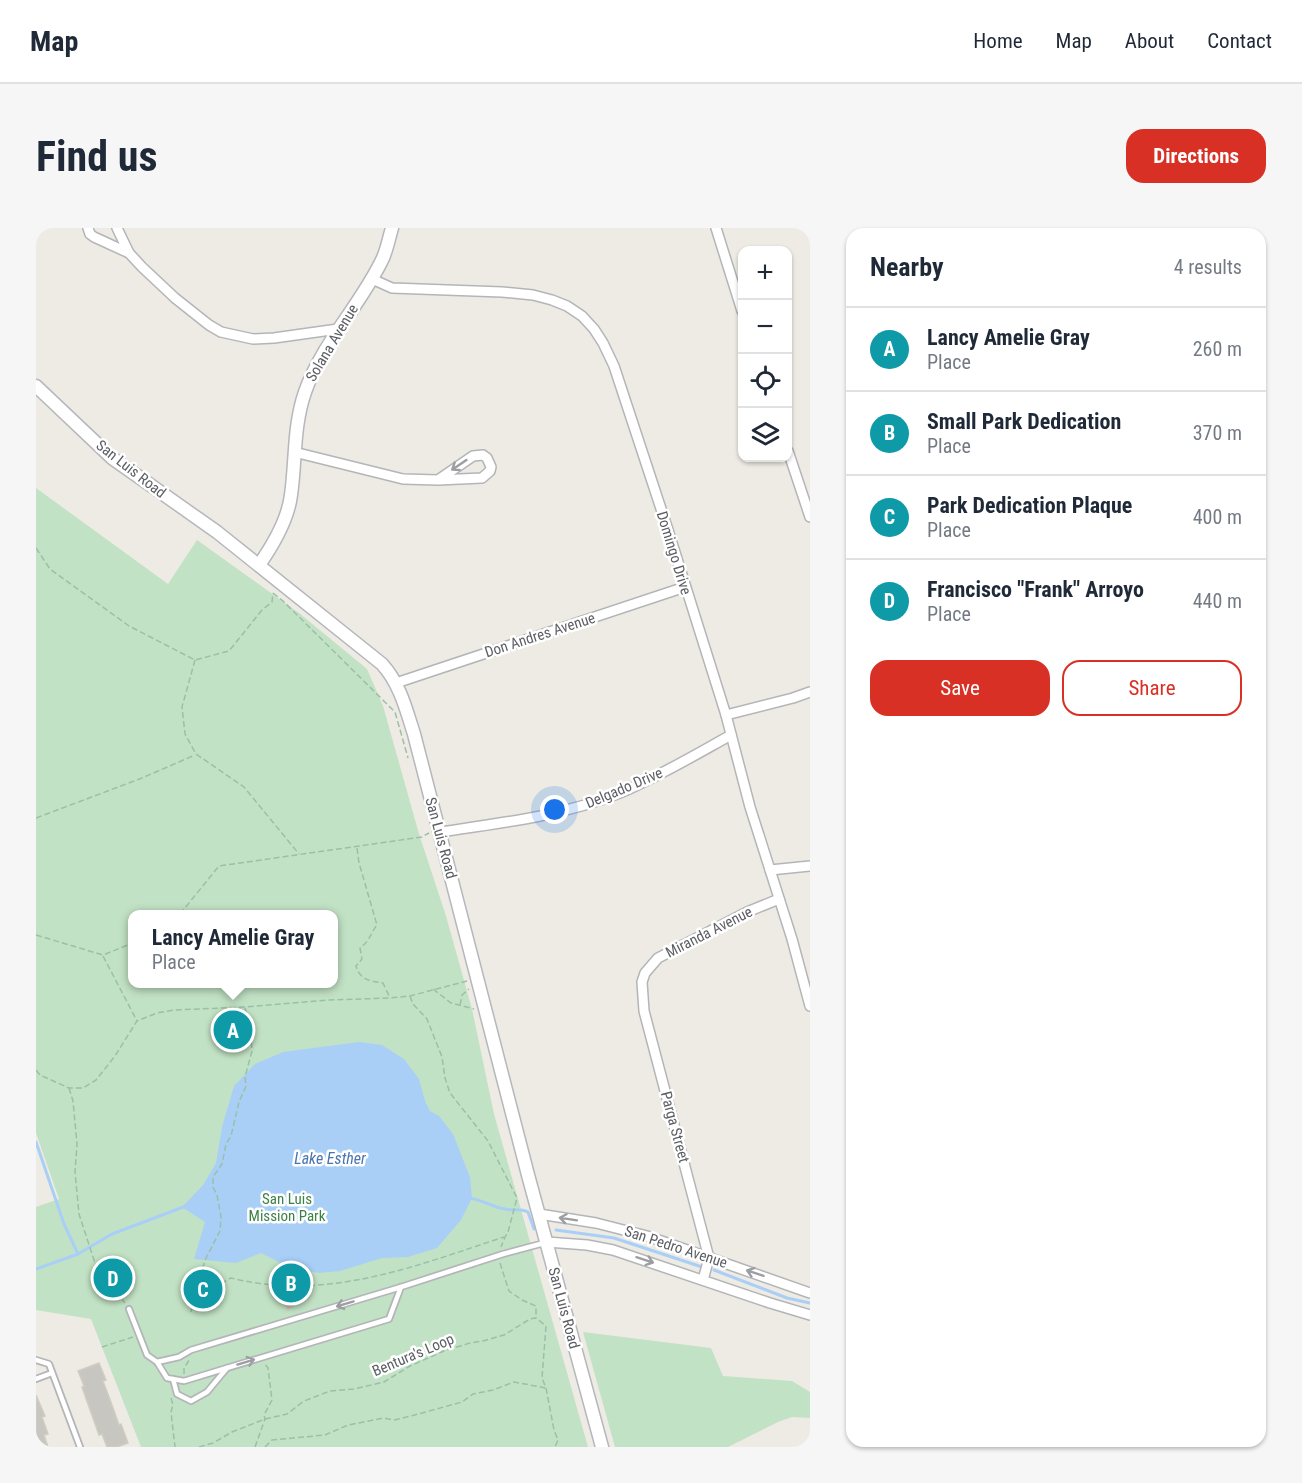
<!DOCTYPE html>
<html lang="en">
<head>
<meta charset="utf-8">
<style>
	:root { --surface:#fff; --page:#f6f6f7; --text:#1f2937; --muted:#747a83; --line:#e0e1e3; --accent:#d93025 }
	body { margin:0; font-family:"Roboto Condensed",sans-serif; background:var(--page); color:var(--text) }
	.controls { position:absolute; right:18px; top:18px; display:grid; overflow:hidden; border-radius:12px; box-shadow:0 2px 4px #0004 }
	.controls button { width:54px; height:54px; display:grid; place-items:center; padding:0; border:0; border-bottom:2px solid var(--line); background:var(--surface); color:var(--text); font:30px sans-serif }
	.you { position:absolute; left:519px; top:582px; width:21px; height:21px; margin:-15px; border:4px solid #fff; border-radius:50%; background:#1a73e8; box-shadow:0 0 0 9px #1a73e833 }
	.badge { display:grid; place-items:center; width:39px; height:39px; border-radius:50%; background:var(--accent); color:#fff; font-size:20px; font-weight:700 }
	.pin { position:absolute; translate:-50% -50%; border:3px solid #fff; box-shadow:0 2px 6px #0006 }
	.popup { position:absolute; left:92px; top:682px; width:210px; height:78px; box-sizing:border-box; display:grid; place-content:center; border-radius:12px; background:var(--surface); filter:drop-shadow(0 2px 4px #0005); font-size:20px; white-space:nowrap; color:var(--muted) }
	.popup b { font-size:22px; color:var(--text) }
	.popup::after { content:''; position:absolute; left:50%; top:100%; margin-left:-12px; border:12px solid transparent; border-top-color:var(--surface) }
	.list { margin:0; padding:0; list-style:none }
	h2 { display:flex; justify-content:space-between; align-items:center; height:78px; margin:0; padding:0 24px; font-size:26px }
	h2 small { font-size:20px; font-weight:400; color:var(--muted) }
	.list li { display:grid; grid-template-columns:39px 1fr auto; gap:18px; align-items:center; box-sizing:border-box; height:84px; padding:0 24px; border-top:2px solid var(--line) }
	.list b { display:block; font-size:22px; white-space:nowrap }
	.list p { margin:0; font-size:20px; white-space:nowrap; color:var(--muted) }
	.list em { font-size:20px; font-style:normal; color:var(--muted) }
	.actions { display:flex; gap:12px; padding:18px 24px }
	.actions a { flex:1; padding:14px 0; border:2px solid var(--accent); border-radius:18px; text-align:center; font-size:21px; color:var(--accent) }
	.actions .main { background:var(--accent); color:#fff }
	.icon { flex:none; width:33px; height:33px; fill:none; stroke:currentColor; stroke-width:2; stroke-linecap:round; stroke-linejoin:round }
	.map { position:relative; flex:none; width:774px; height:1219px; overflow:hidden; border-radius:18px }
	header { display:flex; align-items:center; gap:36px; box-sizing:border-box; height:84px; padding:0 30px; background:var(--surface); border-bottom:2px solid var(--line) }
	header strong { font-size:28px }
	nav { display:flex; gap:33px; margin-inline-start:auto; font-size:21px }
	.intro { display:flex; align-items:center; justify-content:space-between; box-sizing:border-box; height:144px; padding:0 36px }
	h1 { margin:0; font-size:42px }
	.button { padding:15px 27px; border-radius:18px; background:var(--accent); color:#fff; font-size:21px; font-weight:700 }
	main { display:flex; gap:36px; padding:0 36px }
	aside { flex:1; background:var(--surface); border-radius:18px; box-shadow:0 2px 4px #0004 }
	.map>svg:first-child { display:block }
	.green { fill:#c2e2c5; fill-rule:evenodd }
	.water { fill:#a9cff7 }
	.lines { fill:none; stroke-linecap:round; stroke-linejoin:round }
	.stream { stroke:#a9cff7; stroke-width:3 }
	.building { fill:#c8c6c0; stroke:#d1cdc2; stroke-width:1.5 }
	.lane-casing { stroke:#b4b5b9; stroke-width:8 }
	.street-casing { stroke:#b4b5b9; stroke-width:12 }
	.secondary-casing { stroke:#b5b7bc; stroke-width:15 }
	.path { stroke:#9ac0a8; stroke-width:1.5; stroke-dasharray:6 3; stroke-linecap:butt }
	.lane { stroke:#fff; stroke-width:4.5 }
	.street { stroke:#fff; stroke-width:9 }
	.secondary { stroke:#fff; stroke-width:12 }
	.oneway { stroke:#9d9ea1 }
	.labels { text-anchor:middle; stroke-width:5; stroke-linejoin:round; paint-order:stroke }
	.street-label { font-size:15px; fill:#5b5e63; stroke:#fff }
	.park-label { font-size:15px; fill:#3d8045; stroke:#fff }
	.water-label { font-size:16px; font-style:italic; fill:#4b74b0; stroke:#fff }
</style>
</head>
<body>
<header>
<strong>Map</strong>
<nav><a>Home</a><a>Map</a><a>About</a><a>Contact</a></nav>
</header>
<div class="intro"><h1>Find us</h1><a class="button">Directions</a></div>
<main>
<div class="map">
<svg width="774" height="1219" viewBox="0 0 774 1219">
	<rect width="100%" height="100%" fill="#edebe3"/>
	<!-- green -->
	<g class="green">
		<path d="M0 260 132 356 161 312 263 385 331 441 347 478 383 606 410 688 436 781 458 886 552 1219H105L55 1091 0 1082V979L23 971 0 905ZM97 686H298V756H97Z"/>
		<path d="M547 1104 675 1120 687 1148 756 1153 774 1164V1190L756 1189 742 1194 692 1219H579Z"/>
	</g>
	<!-- water -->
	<path class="water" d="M323 814 346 817 368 831 383 851 389 873 394 883 403 888 417 906 434 949 436 970 425 992 401 1020 372 1029 346 1030 304 1043 283 1045 253 1039 225 1025 200 1035 158 1031 169 994 146 979 167 957 180 935 186 899 198 858 219 836 247 824Z"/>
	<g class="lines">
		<!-- stream -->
		<g class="stream">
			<path d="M0 914 28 996 42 1026"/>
			<path d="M432 970C445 971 456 979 469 981 477 983 484 980 492 984L498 1001"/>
			<path d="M520 1002 578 1010 666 1039"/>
			<path d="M0 1041 42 1026 76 1006 150 978"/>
			<path d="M678 1042 751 1070 774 1075"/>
		</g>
	</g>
	<!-- building -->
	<g class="building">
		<path d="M256 1066 262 1075 252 1082 246 1073Z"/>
		<path d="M63 1135 70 1152 67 1153 76 1177 83 1197 85 1196 92 1215 81 1219H71L66 1206 63 1207 46 1159 48 1158 42 1143Z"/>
		<path d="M0 1167 9 1188 6 1189 12 1206 8 1207 12 1219H0Z"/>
	</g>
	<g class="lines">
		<!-- lane casing -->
		<g class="lane-casing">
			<g id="lane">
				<path d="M93 1081 111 1127 121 1134 131 1150 148 1153 353 1091 365 1059"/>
				<path d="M0 1132 13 1136 44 1219"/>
				<path d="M121 1134 143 1129 155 1122 365 1059 467 1026 508 1015"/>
				<path d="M0 1151 16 1145"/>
				<path d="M137 1151 141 1166 155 1173 171 1164 191 1140"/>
			</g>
		</g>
		<!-- street casing -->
		<g class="street-casing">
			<g id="street">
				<path d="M52 0 54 6 58 9 93 25"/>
				<path d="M81 0 93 25 106 39 139 70 173 97 185 104 217 111 238 110 302 101"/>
				<path d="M680 0 706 83"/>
				<path d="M336 51 356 60 466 64 497 67 516 72 531 78 546 88 558 101 567 115 578 138 631 299 690 487 714 579 756 711 774 778"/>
				<path d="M752 223 774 289"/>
				<path d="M258 224 367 251 402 252 446 250 454 243 455 239 451 230 447 227 437 228 402 252"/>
				<path d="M360 455 649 359"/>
				<path d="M690 487 757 470 774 464"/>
				<path d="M404 604C465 595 526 588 584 565 622 549 659 527 695 507"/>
				<path d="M734 642 774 638"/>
				<path d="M503 986 560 995 611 1008 774 1065"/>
				<path d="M511 1014 551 1017 577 1022 734 1075 774 1087"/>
				<path d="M667 1052 673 1030 608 783 606 754 609 745 622 730 711 684 743 671"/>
			</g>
		</g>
		<!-- secondary casing -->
		<g class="secondary-casing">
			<g id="secondary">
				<path d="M0 158 76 230 181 304 346 436C364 456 370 481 378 506L492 947 566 1219"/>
				<path d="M223 337C237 317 252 292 255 267 260 232 257 199 269 164 286 115 325 77 347 30 351 21 353 10 356 0"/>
			</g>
		</g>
		<!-- path -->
		<g class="path">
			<path d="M0 320 14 341 93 398 159 432 193 423 226 382 236 374 237 365"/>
			<path d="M237 365 247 373 359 484 372 530"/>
			<path d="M159 432 146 479 149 506 160 526 208 559 263 626"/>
			<path d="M0 590 106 550 159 527"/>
			<path d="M321 620 323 635 341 697C334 706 334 713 324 720L326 731 320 738C324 752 334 753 347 755L354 770"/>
			<path d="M144 686 183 638 386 609 393 605"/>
			<path d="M0 707 67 727 97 715"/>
			<path d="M67 728 101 793"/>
			<path d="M397 761 415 775 438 781"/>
			<path d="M374 768 377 776 391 791 406 829 409 850 414 865 452 913 481 970 472 1004 469 1009 465 1019"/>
			<path d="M424 777 426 767 433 761"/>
			<path d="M0 842 4 847 33 860H47L60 852 79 828 101 793 121 785 139 782 209 779 293 772 354 770 374 768 431 753"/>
			<path d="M33 860 37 873 41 916 39 944 43 986 59 1035 72 1047 81 1065 89 1075"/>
			<path d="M464 1035 473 1063 486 1072 500 1078V1090"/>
			<path d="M160 1065 173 1062 195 1050C291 1074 379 1038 468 1009"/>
			<path d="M155 1084 160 1059 170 1030 184 1003 185 989 181 967 177 959V949L186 936 190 916 195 908 203 874 210 858 209 849 216 823 215 805 209 780"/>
			<path d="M66 1119 97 1109"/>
			<path d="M148 1146V1140L154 1131"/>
			<path d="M135 1170 137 1177 135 1184 139 1219"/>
			<path d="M163 1219 177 1215 196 1204 229 1191 251 1186 268 1173 294 1163 318 1161 348 1154 374 1138 408 1123 434 1115 447 1113 468 1107 494 1091 500 1090 510 1098 506 1150 510 1160 518 1202 522 1212 519 1219"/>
			<path d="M219 1219 229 1191 228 1187 236 1172 232 1140 229 1136"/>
			<path d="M229 1219 236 1212 289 1207 312 1197 348 1190 358 1192 375 1188 426 1174 437 1166 457 1162 478 1154 510 1160"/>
		</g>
		<!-- lane -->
		<use href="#lane" class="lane"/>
		<!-- street -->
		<use href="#street" class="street"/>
		<!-- secondary -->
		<use href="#secondary" class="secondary"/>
	</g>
	<!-- one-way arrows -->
	<defs><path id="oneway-shaft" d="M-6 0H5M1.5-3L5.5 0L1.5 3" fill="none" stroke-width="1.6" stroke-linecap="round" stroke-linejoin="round" transform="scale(1.5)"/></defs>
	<g class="oneway">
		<use href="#oneway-shaft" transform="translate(423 237) rotate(146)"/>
		<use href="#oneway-shaft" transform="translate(532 991) rotate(-171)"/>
		<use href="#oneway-shaft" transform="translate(609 1032) rotate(18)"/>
		<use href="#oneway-shaft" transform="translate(719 1045) rotate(-162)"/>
		<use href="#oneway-shaft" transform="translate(309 1076) rotate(163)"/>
		<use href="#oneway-shaft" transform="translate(210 1134) rotate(-17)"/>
	</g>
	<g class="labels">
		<!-- street labels -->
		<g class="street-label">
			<text transform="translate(296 115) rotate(-59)" y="5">Solana Avenue</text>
			<text transform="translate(95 241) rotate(38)" y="5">San Luis Road</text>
			<text transform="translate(638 325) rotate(73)" y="5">Domingo Drive</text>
			<text transform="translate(504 407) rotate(-18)" y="5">Don Andres Avenue</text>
			<text transform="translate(588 560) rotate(-23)" y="5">Delgado Drive</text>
			<text transform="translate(405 610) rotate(75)" y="5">San Luis Road</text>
			<text transform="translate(673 704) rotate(-27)" y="5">Miranda Avenue</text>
			<text transform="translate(639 899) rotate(75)" y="5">Parga Street</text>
			<text transform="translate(640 1019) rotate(18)" y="5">San Pedro Avenue</text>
			<text transform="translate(528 1080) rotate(75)" y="5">San Luis Road</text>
			<text transform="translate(377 1127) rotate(-23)" y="5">Bentura's Loop</text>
		</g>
		<!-- park labels -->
		<g class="park-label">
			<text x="251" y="976">San Luis<tspan x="251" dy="17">Mission Park</tspan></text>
		</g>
		<!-- water labels -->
		<g class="water-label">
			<text x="294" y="936">Lake Esther</text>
		</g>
	</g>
</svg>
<div class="controls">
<button>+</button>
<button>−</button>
<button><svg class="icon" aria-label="locate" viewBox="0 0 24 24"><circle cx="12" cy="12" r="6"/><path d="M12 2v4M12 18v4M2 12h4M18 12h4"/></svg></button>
<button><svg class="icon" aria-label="layers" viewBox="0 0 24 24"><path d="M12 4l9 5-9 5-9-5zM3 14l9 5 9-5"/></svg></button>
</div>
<div class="you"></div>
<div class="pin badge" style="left:197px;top:802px;background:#0f9aa8">A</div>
<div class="popup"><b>Lancy Amelie Gray</b>Place</div>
<div class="pin badge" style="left:255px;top:1055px;background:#0f9aa8">B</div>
<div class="pin badge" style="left:167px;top:1061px;background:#0f9aa8">C</div>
<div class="pin badge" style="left:77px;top:1050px;background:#0f9aa8">D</div>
</div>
<aside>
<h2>Nearby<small>4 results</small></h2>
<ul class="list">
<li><span class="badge" style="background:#0f9aa8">A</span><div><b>Lancy Amelie Gray</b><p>Place</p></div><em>260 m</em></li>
<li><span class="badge" style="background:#0f9aa8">B</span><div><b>Small Park Dedication</b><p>Place</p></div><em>370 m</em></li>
<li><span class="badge" style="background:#0f9aa8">C</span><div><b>Park Dedication Plaque</b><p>Place</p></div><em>400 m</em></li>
<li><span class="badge" style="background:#0f9aa8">D</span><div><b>Francisco &quot;Frank&quot; Arroyo</b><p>Place</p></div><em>440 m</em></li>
</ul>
<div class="actions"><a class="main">Save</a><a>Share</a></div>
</aside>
</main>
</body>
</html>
